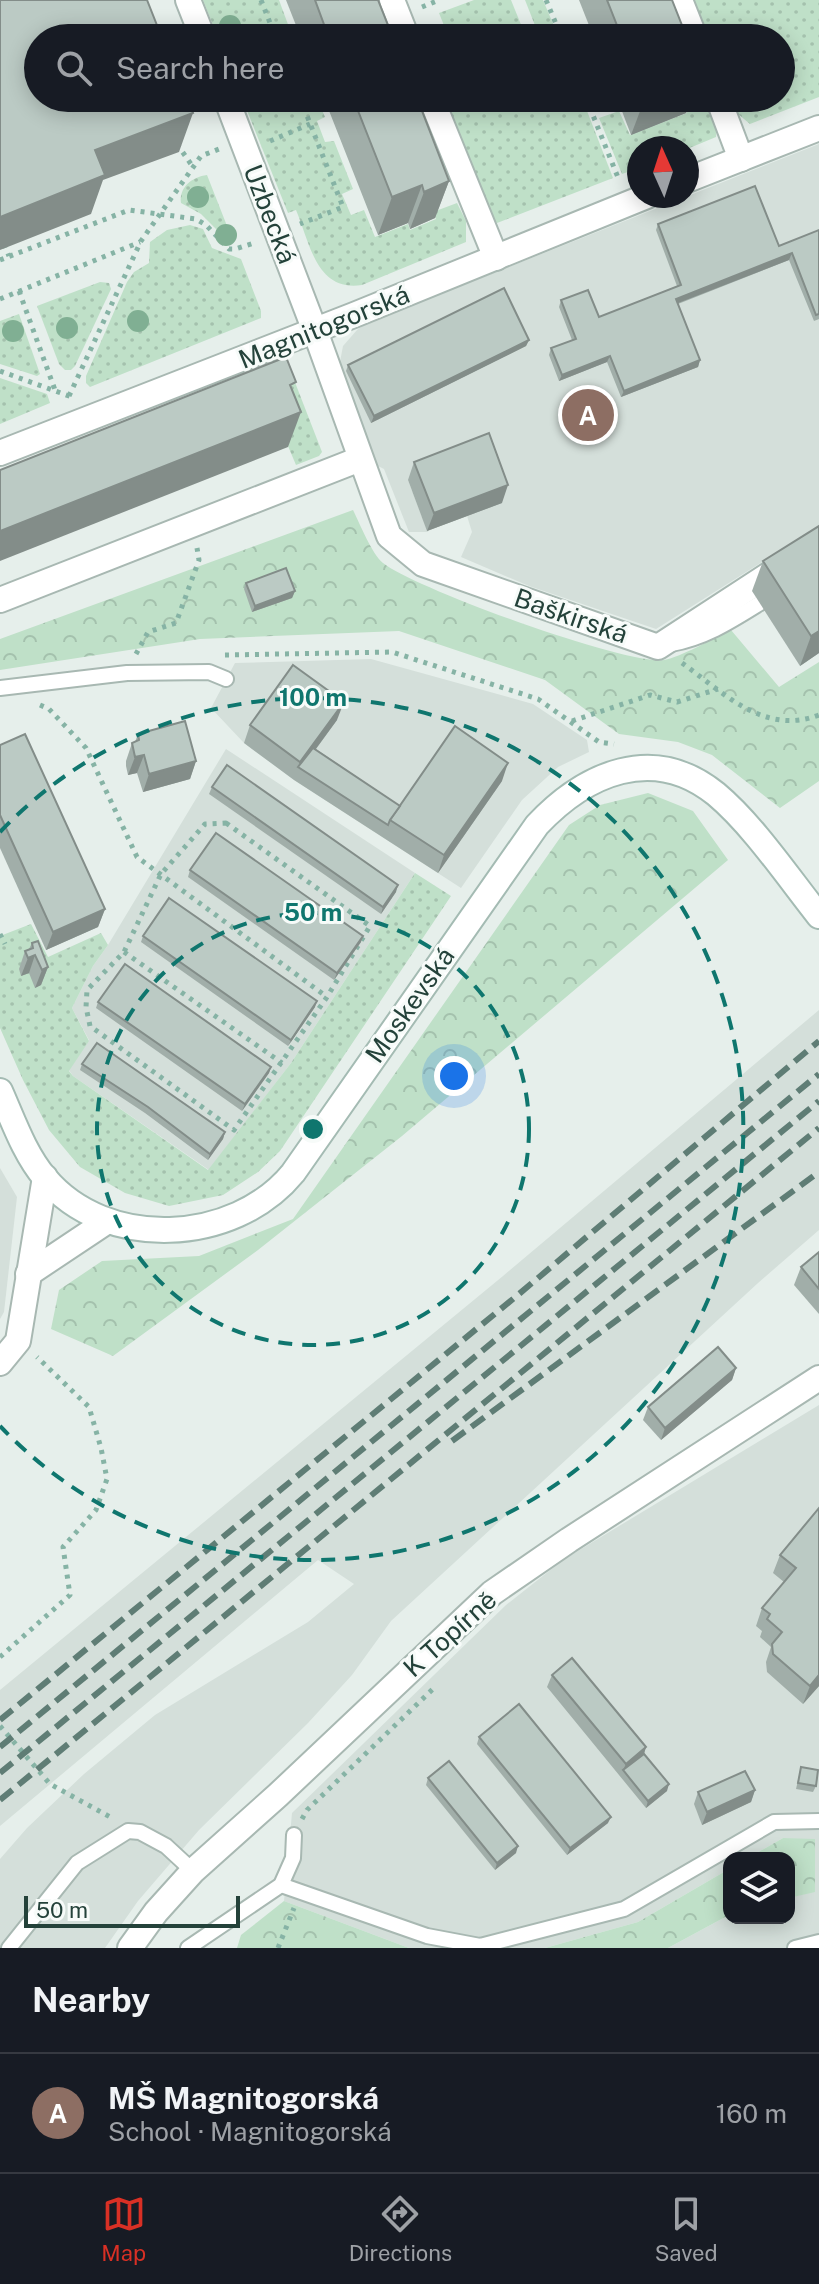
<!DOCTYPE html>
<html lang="en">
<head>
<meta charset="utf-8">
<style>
	:root { --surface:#171b24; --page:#242831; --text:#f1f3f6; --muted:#9ea1a6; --line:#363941; --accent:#d93025 }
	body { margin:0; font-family:"Public Sans",sans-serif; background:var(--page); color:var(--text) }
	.controls { position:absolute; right:24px; bottom:24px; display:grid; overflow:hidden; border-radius:16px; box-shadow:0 4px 20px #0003 }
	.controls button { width:72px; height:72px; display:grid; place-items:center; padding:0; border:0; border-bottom:2px solid var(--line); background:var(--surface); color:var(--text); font:40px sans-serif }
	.compass { position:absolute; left:627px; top:136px; width:72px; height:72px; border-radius:50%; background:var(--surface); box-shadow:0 4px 20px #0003; rotate:357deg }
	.scale { position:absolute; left:24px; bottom:20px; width:216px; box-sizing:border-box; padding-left:8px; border:4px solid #24423a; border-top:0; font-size:22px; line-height:28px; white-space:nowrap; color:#24423a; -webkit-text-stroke:6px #f7fbf9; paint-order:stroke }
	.you { position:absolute; left:454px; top:1076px; width:28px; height:28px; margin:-20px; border:6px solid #fff; border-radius:50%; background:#1a73e8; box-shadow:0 0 0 12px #1a73e833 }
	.badge { display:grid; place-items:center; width:52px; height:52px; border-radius:50%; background:var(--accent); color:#fff; font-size:26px; font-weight:700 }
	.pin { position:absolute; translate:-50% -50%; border:4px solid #fff; box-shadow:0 2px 8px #0006 }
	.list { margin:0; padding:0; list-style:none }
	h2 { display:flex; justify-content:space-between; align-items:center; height:104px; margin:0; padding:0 32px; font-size:34px }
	h2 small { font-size:26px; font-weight:400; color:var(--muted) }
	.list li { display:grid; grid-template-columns:52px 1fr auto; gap:24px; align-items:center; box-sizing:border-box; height:120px; padding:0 32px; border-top:2px solid var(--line) }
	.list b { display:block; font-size:30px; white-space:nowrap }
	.list p { margin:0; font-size:26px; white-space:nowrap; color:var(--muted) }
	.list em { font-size:26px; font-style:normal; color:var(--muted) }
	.icon { flex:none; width:44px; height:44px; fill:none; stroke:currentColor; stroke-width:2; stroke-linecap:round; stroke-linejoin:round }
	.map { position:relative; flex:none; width:819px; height:1948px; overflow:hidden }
	.search { position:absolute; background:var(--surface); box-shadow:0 4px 20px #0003; left:24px; right:24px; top:24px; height:88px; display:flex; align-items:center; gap:20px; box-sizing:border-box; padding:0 28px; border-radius:44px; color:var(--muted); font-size:30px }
	.sheet { height:224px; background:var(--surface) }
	nav { display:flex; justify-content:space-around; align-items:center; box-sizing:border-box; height:112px; border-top:2px solid var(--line); background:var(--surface); font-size:22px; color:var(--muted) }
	nav a { display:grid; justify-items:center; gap:4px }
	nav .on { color:var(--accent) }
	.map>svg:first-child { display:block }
	.built { fill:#d4dfda }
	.grass { fill:url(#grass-dots) }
	.forest { fill:url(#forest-crowns) }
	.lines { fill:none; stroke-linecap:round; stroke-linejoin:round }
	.lane-casing { stroke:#a8b8b2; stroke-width:18 }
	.street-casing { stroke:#a8b8b2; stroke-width:28 }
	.secondary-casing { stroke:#a4bbb3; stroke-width:28 }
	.path { stroke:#86b3a5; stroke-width:5; stroke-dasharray:4 6; stroke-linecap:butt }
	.lane { stroke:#fff; stroke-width:14 }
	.street { stroke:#fff; stroke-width:24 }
	.secondary { stroke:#fff; stroke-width:24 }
	.rail { stroke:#5f7d75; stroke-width:6; stroke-dasharray:16 8; stroke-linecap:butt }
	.tree { fill:#80af93 }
	.wall { fill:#a1aea9 }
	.shaded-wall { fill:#838d89 }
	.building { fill:#bbcac4; stroke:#838d89; stroke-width:2 }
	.ring { fill:none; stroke:#0f766e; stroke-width:4; stroke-dasharray:14 10 }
	.labels { text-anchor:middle; stroke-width:6; stroke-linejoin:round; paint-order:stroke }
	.street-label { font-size:26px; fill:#24423a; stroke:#f7fbf9 }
	.centre { fill:#0f766e; stroke:#f7fbf9; stroke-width:4 }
	.ring-label { font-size:24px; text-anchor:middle; font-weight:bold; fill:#0f766e; stroke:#f7fbf9; stroke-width:6; stroke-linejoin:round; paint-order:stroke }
</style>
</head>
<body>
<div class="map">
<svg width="819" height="1948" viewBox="0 0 819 1948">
	<defs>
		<pattern id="grass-dots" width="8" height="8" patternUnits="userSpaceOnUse" patternTransform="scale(2)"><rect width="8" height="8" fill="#bfe0c8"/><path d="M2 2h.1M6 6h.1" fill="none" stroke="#a4c1ad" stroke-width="1.8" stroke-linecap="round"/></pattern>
		<pattern id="forest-crowns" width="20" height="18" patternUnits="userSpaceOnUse" patternTransform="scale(2)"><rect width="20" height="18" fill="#bfe0c8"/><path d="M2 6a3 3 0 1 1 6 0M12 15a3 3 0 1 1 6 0" fill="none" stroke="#a4c1ad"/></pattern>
	</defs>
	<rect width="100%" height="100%" fill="#e6efeb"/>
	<!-- built -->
	<g class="built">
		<path d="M819 144V526L656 629 529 586 461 557 472 532 467 516 502 502 408 480 428 532H409L384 469 376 465 339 367 343 346 357 330 365 324Z"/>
		<path d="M371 659 533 704 587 740 589 752 558 767 522 800 461 888 294 780 244 743 211 708 235 663Z"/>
		<path d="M226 749 415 873 291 1063 209 1170 73 1076 69 1070 89 1040 72 1008 93 966 108 945Z"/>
		<path d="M819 1010V1230L758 1283 391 1621 352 1675 308 1723 199 1830 138 1901 105 1948H0V1859L27 1828 84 1774 155 1715 308 1622 354 1584 318 1560 0 1826V1690L503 1276Z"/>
		<path d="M0 1168 17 1197 4 1312 0 1319Z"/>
		<path d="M819 1405V1948H668L729 1915V1918H789V1898L815 1891 783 1838 748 1858H729V1869L638 1922 545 1948H409L284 1901 292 1813 506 1605 563 1560Z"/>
	</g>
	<!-- grass -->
	<g class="grass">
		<path d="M203 0H279L293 38H218Z"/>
		<path d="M474 0H511L526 37 449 38 439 13Z"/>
		<path d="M525 0H543L554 26 538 33Z"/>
		<path d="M693 0H819V97L750 124 738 114 732 98H781V38H708Z"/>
		<path d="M242 98H317L325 117 317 121 325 142 334 141 353 189 342 194 351 215 364 210 375 237 408 224 410 230 436 219 433 212 457 203 466 221V242L362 285C316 292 310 243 296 210L288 213Z"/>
		<path d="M441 98H582L613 178 497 223 486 214Z"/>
		<path d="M681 98H709L718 122 716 137 687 149 639 148V168L622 174 599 118 619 111 630 135 687 113Z"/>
		<path d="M207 175 229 231 230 240 222 235 201 214 181 203C179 187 192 177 207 175Z"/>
		<path d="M190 225 203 229 212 248 241 259 261 311V318L90 387 86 383V376L127 282 134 272 149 263 150 242 167 230Z"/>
		<path d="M100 282 109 283 111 289 75 366 71 370H65L59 364 37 306Z"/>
		<path d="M19 314 40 374 37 376 0 364V321Z"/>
		<path d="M291 372 322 452 319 456 296 465 277 420Z"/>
		<path d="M0 378 47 394 50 403 0 424Z"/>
		<path d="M415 873 451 896 280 1151 258 1172 223 1195 169 1206 125 1193 80 1167 49 1130 23 1080 0 1028V936L31 924 48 957 101 933 108 945 93 966 72 1008 89 1041 69 1071 73 1076 208 1170 291 1063Z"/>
	</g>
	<!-- forest -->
	<g class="forest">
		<path d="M353 510C360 524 372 554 383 563 414 588 627 666 664 660 681 657 714 638 731 630L779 687 819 662V781L780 808 712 755 678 742 619 734 545 680 399 631 200 639 0 670V639Z"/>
		<path d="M648 793 693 811 728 860 402 1136 258 1250 113 1356 51 1329 59 1290 102 1261 199 1256 293 1219 569 825 600 805Z"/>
		<path d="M783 1838 815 1839V1892L789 1898V1858H748Z"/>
		<path d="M729 1869V1915L668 1948H545L638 1922Z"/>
		<path d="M284 1901 409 1948H237L241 1935Z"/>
	</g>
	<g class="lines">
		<!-- lane casing -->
		<g class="lane-casing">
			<g id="lane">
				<path d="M671 644C705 638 731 621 760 603"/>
				<path d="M0 688 127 673 209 672 226 679"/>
				<path d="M281 1885 427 1936 480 1946 624 1909 774 1822 819 1821"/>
				<path d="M9 1948 77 1863 128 1831 140 1832 166 1846 193 1871"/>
				<path d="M188 1948 281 1885 293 1858 294 1835"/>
				<path d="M795 1948 819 1942"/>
			</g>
		</g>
		<!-- street casing -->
		<g class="street-casing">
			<g id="street">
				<path d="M188 0 203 38"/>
				<path d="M392 0 407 38"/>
				<path d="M680 0 695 38"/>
				<path d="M226 98 315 331 389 536 423 564 658 647 819 542"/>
				<path d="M431 98 496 258"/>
				<path d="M718 98 741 159"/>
				<path d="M687 180 819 128"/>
				<path d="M0 453 354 315 647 196"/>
				<path d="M0 600 360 459"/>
				<path d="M28 1274 106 1222"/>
				<path d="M0 1363 18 1341 45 1177"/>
				<path d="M130 1948 156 1912 193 1871 278 1795 492 1593 569 1540 819 1378"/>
			</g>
		</g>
		<!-- secondary casing -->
		<g class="secondary-casing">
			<path id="secondary" d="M0 1091C13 1120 24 1153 45 1178 106 1251 234 1245 293 1173L537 825C585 774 653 743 716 794 753 825 788 877 819 916"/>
		</g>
		<!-- path -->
		<g class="path">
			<path d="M261 0 276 38"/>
			<path d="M546 0 562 38"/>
			<path d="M422 7 439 0"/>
			<path d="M300 98 343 207 300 224"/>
			<path d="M586 98 619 180"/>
			<path d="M270 141 310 124"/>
			<path d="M177 144 193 167"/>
			<path d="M0 235 9 256"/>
			<path d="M0 260 129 210 196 219 206 225 229 249H235L254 243"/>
			<path d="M19 291 55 390"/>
			<path d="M0 299 140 242"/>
			<path d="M0 371 72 397"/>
			<path d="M69 396 141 241 201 156 219 149"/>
			<path d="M136 654 148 632 176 623 199 560 197 548"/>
			<path d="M225 655 392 652 538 699 599 742 614 744"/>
			<path d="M682 663C724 693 764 736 819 715"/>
			<path d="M40 705 49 709 86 748 137 857 327 997"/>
			<path d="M572 721 650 695 677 702 718 689"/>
			<path d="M226 823 370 926 327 997 234 1130 90 1026 86 1007 87 990 124 952 161 874 205 824Z"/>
			<path d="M0 934 5 944"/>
			<path d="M124 952 282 1063"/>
			<path d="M0 1657 70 1595 63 1547 96 1510 107 1479 101 1448 89 1407 37 1357"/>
			<path d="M0 1726 50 1784 112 1818"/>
			<path d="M302 1819 307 1810 436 1686"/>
			<path d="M278 1948 294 1908"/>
		</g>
		<!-- lane -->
		<use href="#lane" class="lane"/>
		<!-- street -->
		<use href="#street" class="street"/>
		<!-- secondary -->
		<use href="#secondary" class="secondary"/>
		<!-- rail -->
		<g class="rail">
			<path d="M452 1441 819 1172"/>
			<path d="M0 1720 519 1294 819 1041"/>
			<path d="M0 1747 819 1074"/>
			<path d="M0 1773 819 1101"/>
			<path d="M0 1800 819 1128"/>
		</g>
	</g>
	<!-- trees -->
	<g class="tree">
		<circle cx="230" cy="26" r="11"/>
		<circle cx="198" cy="197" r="11"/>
		<circle cx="226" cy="235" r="11"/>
		<circle cx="138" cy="321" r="11"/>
		<circle cx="67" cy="328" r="11"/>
		<circle cx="13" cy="331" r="11"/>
	</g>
	<!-- wall -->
	<g class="wall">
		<path d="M286 0H378L393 38H301Z"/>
		<path d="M579 0H672L687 38H594Z"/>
		<path d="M324 98H417L449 181 435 218 410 229 408 223 378 235Z"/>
		<path d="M617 98H692L686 113 631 135Z"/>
		<path d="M658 224 779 246 819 230V319L814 321 789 260 678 304 700 360 698 367 621 397 607 362 559 381 549 355 551 348 572 340 559 307 561 300 599 317 677 286 656 230Z"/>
		<path d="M529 340 526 346 371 423 346 371 348 365Z"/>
		<path d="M414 462 502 503 427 531 408 480Z"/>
		<path d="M819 526V653L800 666 752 591 763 561Z"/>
		<path d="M246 583 295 591 292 598 252 612 244 589Z"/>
		<path d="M337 720 316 749 400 806 502 781 438 873 294 780 244 743 250 725Z"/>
		<path d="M138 734 196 761 190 779 143 792 137 773 128 775 126 766V761L132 743 135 742Z"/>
		<path d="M0 745 105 909 98 927 46 950 0 848Z"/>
		<path d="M212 787 396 892 381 914 209 794Z"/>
		<path d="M190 870 361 942 334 980 188 877Z"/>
		<path d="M143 936 315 1007 288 1046 141 942Z"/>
		<path d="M32 943 48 967 41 985 35 988 29 973 21 976 19 969 25 951 29 949Z"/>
		<path d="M98 1002 271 1067 269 1073 242 1111 96 1008Z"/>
		<path d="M82 1064 225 1132 223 1139 208 1160 145 1113 80 1070Z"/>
		<path d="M819 1252V1314L794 1285 801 1267Z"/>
		<path d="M736 1368 732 1380 661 1440 643 1420 648 1407Z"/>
		<path d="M819 1508V1686L803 1704 767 1672 766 1662 771 1647 760 1637 762 1631 756 1626 762 1608 784 1582 773 1573 780 1555Z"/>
		<path d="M552 1675 646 1747 644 1754 667 1791 646 1808 547 1687Z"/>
		<path d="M479 1737 608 1823 567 1855 477 1744Z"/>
		<path d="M801 1767 816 1786 813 1792 796 1789Z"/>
		<path d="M428 1778 516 1853 495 1870 426 1785Z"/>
		<path d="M755 1790 751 1802 702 1825 694 1804 698 1792Z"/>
	</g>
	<!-- shaded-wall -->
	<g class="shaded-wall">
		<path d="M645 98H692L686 113 631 135Z"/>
		<path d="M193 113 179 152 103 180 91 214 0 250V217L95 150Z"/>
		<path d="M449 181 435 218 410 229 424 192Z"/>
		<path d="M422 185 408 223 378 235 392 197Z"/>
		<path d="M792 253 789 260 673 305 676 299Z"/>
		<path d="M529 340 526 346 371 423 374 416Z"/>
		<path d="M610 356 607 362 559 381 562 375Z"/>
		<path d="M700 360 698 367 621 397 624 391Z"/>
		<path d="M301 412 288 447 0 561V531Z"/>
		<path d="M508 485 502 503 427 531 434 513Z"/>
		<path d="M295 591 292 598 252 612 255 606Z"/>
		<path d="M819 631V653L800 666 811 636Z"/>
		<path d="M344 702 337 720 301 769 298 767 300 762Z"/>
		<path d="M144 755 137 773 128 775 135 757Z"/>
		<path d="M196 761 190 779 143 792 149 774Z"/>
		<path d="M508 763 502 781 438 873 444 855Z"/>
		<path d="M398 885 396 892 381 914 383 907Z"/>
		<path d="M105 909 98 927 46 950 53 932Z"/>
		<path d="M363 936 361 942 334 980 337 973Z"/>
		<path d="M35 955 29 973 21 976 28 958Z"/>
		<path d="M48 967 41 985 35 988 42 970Z"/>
		<path d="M317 1001 315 1007 288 1046 291 1040Z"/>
		<path d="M271 1067 269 1073 242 1111 245 1104Z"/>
		<path d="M225 1132 223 1139 208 1160 210 1154Z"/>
		<path d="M736 1368 732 1380 661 1440 665 1428Z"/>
		<path d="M819 1675V1686L803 1704 810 1686Z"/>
		<path d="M646 1747 642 1760 623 1770 626 1764Z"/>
		<path d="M669 1784 667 1791 646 1808 648 1801Z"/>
		<path d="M755 1790 751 1802 702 1825 707 1812Z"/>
		<path d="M611 1817 608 1823 567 1855 570 1848Z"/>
		<path d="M518 1846 516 1853 495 1870 497 1863Z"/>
	</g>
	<!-- building -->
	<g class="building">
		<path d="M0 0H147L162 38H38V98H187L193 113 95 150 105 175 0 217Z"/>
		<path d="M315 0H378L393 38H329Z"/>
		<path d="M607 0H672L687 38H622Z"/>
		<path d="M353 98H417L449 181 424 192 422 185 392 197Z"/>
		<path d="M755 186 779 246 819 230V314L816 315 792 253 676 299 700 360 624 391 610 356 562 375 551 348 576 339 561 300 588 290 599 317 681 285 658 224Z"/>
		<path d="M504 288 529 340 374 416 348 365Z"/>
		<path d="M286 357 296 382 290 385 301 412 0 531V470Z"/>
		<path d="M489 433 508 485 434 513 414 462Z"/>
		<path d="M819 526V631L811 636 763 561Z"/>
		<path d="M286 568 295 591 255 606 246 583Z"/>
		<path d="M293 665 344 702 300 762 250 725Z"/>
		<path d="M185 721 196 761 149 774 144 755 135 757 132 743 139 740 138 734Z"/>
		<path d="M455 726 508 763 444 855 390 820Z"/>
		<path d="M25 734 105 909 53 932 0 815V745Z"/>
		<path d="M313 748 400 806 390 820 388 825 298 767Z"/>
		<path d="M227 765 398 885 383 907 212 787Z"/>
		<path d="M216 833 363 936 337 973 190 870Z"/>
		<path d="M169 898 317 1001 291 1040 143 936Z"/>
		<path d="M38 941 48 967 42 970 35 955 28 958 25 951 33 948 32 943Z"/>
		<path d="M125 964 271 1067 245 1104 98 1002Z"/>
		<path d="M97 1043 225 1132 210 1154 148 1107 82 1064Z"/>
		<path d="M819 1252V1289L801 1267Z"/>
		<path d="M718 1347 736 1368 665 1428 648 1407Z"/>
		<path d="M819 1508V1675L810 1686 773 1654 772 1644 782 1632 767 1619 770 1614 762 1608 796 1568 780 1555Z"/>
		<path d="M572 1658 646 1747 626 1764 552 1675Z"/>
		<path d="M519 1704 611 1817 570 1848 479 1737Z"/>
		<path d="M644 1754 669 1784 648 1801 623 1770Z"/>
		<path d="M449 1761 518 1846 497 1863 428 1778Z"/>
		<path d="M801 1767 818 1770 816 1786 798 1783Z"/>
		<path d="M745 1771 755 1790 707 1812 698 1792Z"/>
	</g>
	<!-- distance rings -->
	<g class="ring">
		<circle cx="313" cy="1129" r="216"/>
		<path d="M0 832A431 431 0 1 1 0 1426"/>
	</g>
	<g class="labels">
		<!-- street labels -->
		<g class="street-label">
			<text transform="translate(270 214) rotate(69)" y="9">Uzbecká</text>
			<text transform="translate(324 327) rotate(-22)" y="9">Magnitogorská</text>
			<text transform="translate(571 616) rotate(19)" y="9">Baškirská</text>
			<text transform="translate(410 1005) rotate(-55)" y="9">Moskevská</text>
			<text transform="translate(450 1634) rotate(-42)" y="9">K Topírně</text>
		</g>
	</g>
	<circle cx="313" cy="1129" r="12" class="centre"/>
	<g class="ring-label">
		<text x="313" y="706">100 m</text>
		<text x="313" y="921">50 m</text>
	</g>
</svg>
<div class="controls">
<button><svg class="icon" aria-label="layers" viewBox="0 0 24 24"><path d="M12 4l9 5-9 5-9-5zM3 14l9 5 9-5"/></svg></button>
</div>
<svg class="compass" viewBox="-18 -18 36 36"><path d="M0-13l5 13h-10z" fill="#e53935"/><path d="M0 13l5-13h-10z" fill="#9ea1a6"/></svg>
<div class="scale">50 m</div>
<div class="you"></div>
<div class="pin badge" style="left:588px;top:415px;background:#8d6e63">A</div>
<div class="search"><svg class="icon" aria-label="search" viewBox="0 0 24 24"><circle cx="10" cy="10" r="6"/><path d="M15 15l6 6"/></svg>Search here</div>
</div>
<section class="sheet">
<h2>Nearby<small></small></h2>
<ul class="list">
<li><span class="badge" style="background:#8d6e63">A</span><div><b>MŠ Magnitogorská</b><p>School · Magnitogorská</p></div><em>160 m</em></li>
</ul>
</section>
<nav>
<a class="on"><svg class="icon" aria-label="map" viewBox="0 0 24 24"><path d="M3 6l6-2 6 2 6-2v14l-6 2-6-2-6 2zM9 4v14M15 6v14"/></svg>Map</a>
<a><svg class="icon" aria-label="directions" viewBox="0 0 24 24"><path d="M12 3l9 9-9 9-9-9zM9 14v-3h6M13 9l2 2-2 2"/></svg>Directions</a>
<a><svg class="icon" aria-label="saved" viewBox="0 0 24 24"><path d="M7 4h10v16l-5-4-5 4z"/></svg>Saved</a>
</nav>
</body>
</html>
